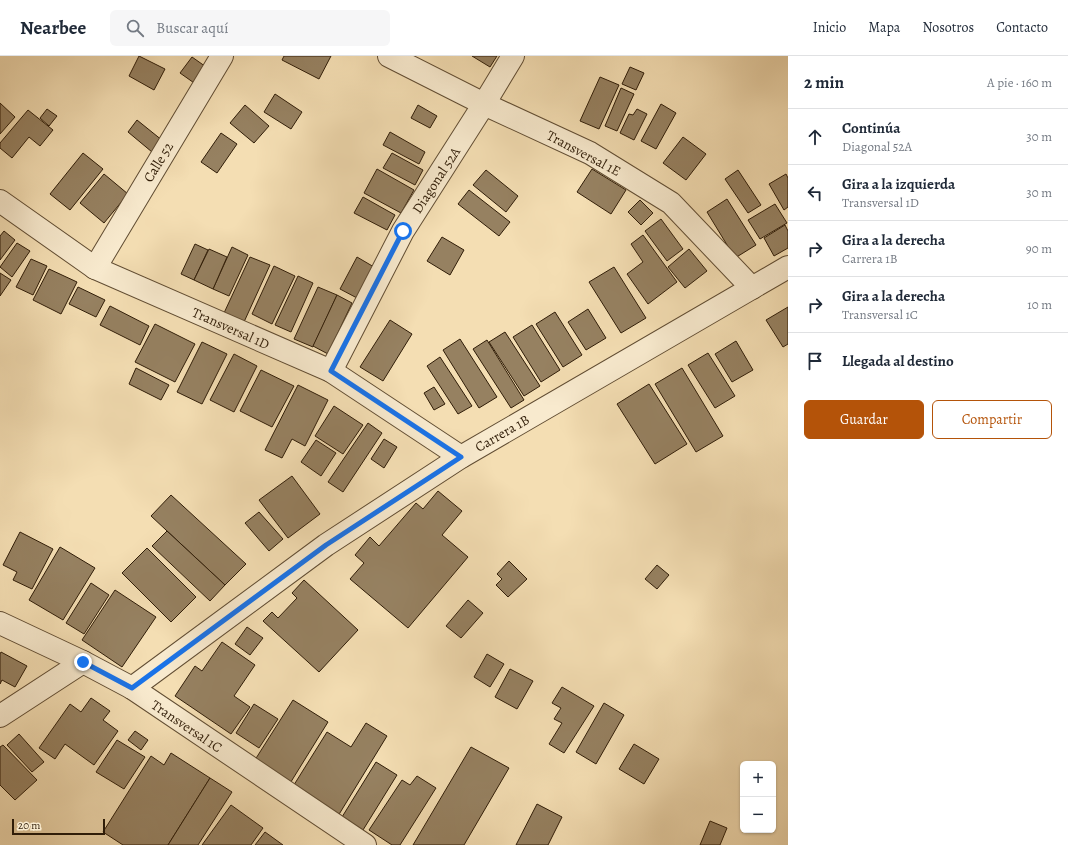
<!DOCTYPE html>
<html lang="es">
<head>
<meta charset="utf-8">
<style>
	:root { --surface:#fff; --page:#f6f6f7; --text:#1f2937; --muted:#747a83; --line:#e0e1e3; --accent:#b45309 }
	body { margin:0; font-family:Alegreya,serif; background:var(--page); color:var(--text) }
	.controls { position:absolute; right:12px; bottom:12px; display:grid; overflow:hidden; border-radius:6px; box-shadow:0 1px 3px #0004 }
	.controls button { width:36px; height:36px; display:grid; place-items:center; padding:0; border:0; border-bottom:1px solid var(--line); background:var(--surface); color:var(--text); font:20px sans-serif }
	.scale { position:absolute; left:12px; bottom:10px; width:93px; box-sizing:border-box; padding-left:4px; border:2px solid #301d08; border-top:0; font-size:11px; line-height:14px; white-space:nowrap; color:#301d08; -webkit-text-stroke:3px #f8eace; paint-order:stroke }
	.stop { position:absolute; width:12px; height:12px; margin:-9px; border:3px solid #1a73e8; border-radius:50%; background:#fff }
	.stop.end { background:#1a73e8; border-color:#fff; box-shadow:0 1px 4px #0008 }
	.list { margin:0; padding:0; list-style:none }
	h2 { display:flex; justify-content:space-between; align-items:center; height:52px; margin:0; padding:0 16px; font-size:17px }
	h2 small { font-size:13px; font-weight:400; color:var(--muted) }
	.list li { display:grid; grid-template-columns:26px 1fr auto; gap:12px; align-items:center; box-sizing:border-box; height:56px; padding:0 16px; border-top:1px solid var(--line) }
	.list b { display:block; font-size:15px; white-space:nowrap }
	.list p { margin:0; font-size:13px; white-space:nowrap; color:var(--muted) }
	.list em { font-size:13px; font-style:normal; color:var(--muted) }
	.actions { display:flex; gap:8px; padding:12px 16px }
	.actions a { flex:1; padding:9px 0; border:1px solid var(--accent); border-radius:6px; text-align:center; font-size:14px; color:var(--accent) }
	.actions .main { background:var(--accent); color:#fff }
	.icon { flex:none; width:22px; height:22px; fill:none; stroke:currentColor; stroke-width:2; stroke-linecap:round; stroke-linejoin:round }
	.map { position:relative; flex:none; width:788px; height:789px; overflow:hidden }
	header { display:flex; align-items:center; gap:24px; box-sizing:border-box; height:56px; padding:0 20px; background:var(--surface); border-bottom:1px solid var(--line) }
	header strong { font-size:19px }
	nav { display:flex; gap:22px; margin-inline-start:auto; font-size:14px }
	.search { width:280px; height:36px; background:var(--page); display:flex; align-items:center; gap:10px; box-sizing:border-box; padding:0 14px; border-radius:6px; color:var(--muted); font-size:15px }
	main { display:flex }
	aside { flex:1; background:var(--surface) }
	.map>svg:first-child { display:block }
	.building { fill:#968161; stroke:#301d08 }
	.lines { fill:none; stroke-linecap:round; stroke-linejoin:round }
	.minor-casing { stroke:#614d33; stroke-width:24 }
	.minor { stroke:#f8eace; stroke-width:22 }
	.route { stroke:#1a73e8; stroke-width:5 }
	.labels { text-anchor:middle; stroke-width:3; stroke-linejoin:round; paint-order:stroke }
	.street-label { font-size:14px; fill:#301d08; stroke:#f8eace }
</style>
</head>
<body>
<header>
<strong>Nearbee</strong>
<div class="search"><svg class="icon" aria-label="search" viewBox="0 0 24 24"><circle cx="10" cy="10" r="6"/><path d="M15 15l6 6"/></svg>Buscar aquí</div>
<nav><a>Inicio</a><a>Mapa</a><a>Nosotros</a><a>Contacto</a></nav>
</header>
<main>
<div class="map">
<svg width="788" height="789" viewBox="0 0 788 789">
	<rect width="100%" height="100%" fill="#f4deb3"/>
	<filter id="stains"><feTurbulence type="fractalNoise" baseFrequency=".005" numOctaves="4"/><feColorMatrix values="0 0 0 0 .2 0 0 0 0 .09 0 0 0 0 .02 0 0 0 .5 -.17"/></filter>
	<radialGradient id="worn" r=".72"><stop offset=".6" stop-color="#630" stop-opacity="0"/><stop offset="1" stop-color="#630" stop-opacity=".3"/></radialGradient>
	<!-- building -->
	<g class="building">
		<path d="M139 0 165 13 154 34 129 20Z"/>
		<path d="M284 0H331L319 23 282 4Z"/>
		<path d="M472 0H497L490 11Z"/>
		<path d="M192 1 209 13 197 29 180 17Z"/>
		<path d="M630 11 644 17 636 34 622 28Z"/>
		<path d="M600 21 619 29 599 73 580 65Z"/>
		<path d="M621 32 634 38 617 75 605 70Z"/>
		<path d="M275 38 302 56 291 73 264 56Z"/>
		<path d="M0 47 15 61 0 78Z"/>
		<path d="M661 48 676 57 656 93 641 85Z"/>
		<path d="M245 49 269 70 254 87 230 67Z"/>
		<path d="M418 49 437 60 430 72 411 62Z"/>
		<path d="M47 53 57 60 49 70 40 62Z"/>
		<path d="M637 53 647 58 634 84 620 77 629 58 633 59Z"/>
		<path d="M28 54 53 74 40 90 29 81 12 102 0 92V87Z"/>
		<path d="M137 64 168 89 158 101 128 76Z"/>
		<path d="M390 76 425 96 419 108 383 89Z"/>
		<path d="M221 77 237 88 217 117 201 106Z"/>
		<path d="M683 81 706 98 686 124 663 107Z"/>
		<path d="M83 97 103 113 70 154 50 138Z"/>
		<path d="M392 97 423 114 415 129 383 112Z"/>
		<path d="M377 113 414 134 401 157 364 137Z"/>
		<path d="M592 113 626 134 611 158 577 136Z"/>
		<path d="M486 114 518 140 506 156 473 129Z"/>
		<path d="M738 114 761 149 748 157 725 123Z"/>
		<path d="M104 118 128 138 104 167 80 147Z"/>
		<path d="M786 118 788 122V151L784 154 769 128Z"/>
		<path d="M469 134 510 166 499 180 458 148Z"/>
		<path d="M363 141 395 159 387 174 354 157Z"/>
		<path d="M727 143 756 189 735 202 707 156Z"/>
		<path d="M640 144 653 157 641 169 628 156Z"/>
		<path d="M775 148 787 167 760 183 748 164Z"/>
		<path d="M661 163 683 193 667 205 645 175Z"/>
		<path d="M785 169 788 175V192L774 200 764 182Z"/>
		<path d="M4 175 15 184 0 204V180Z"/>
		<path d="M643 179 677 226 648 248 627 218 643 206 631 188Z"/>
		<path d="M442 181 464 194 450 219 427 205Z"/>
		<path d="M17 187 30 195 12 221 0 211Z"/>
		<path d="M195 188 208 194 194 224 181 218Z"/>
		<path d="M232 191 248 199 229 240 213 233Z"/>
		<path d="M209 193 227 201 213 233 194 224Z"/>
		<path d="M689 193 707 215 685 232 668 211Z"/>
		<path d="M250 201 270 209 244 266 224 257Z"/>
		<path d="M357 201 374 211 357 242 340 233Z"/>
		<path d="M31 203 47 210 33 239 16 231Z"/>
		<path d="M274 210 295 220 272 268 252 258Z"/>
		<path d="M614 211 646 262 621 277 589 226Z"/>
		<path d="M49 213 77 226 61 258 33 244Z"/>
		<path d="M0 217 11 224 0 240Z"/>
		<path d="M298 220 313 227 291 276 275 269Z"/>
		<path d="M78 231 105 244 96 261 69 248Z"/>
		<path d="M318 231 337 239 313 291 294 283Z"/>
		<path d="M337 239 352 247 328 298 313 290Z"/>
		<path d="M110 250 149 270 140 289 100 269Z"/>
		<path d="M788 251V288L783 291 766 264Z"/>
		<path d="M588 253 606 282 586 294 568 266Z"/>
		<path d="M555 256 582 299 563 311 536 268Z"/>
		<path d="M390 264 412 278 383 325 360 311Z"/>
		<path d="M155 268 195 288 175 326 135 306Z"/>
		<path d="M532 269 560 314 541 326 513 281Z"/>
		<path d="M505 276 540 330 524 340 489 286Z"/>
		<path d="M460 283 497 341 479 352 443 294Z"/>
		<path d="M487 284 524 344 511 352 473 293Z"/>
		<path d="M736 285 753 314 732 326 715 298Z"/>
		<path d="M202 286 227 298 202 348 177 336Z"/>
		<path d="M708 297 735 340 715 352 688 309Z"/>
		<path d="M234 298 257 310 234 356 210 344Z"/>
		<path d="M440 301 472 350 458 358 427 310Z"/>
		<path d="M136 312 169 329 161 344 129 328Z"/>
		<path d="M682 312 723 380 696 396 655 328Z"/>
		<path d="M261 314 294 330 272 371 240 355Z"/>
		<path d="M649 328 687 388 655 408 617 348Z"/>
		<path d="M298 329 328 344 305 390 292 383 282 402 265 394Z"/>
		<path d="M434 331 445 348 434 354 424 337Z"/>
		<path d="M334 350 363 369 343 398 315 380Z"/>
		<path d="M368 367 382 377 343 436 328 426Z"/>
		<path d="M384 383 397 391 384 412 371 403Z"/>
		<path d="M316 384 336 397 321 420 301 406Z"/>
		<path d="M292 420 320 458 288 482 259 444Z"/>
		<path d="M438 435 462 455 442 479 468 501 408 572 350 523 364 507 355 499 370 481 379 490 416 447 423 453Z"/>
		<path d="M171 439 246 508 225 529 151 460Z"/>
		<path d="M259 456 283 483 269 495 245 467Z"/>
		<path d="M167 475 225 529 210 545 152 490Z"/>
		<path d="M20 476 53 493 32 533 13 524 17 516 3 509Z"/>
		<path d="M60 491 95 512 63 564 29 544Z"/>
		<path d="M147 492 196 541 171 566 122 517Z"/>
		<path d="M509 505 527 523 508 541 496 529 502 523 497 518Z"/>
		<path d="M657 509 669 519 657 533 645 523Z"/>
		<path d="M304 524 358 574 319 616 263 565 272 556 278 562 297 542 292 537Z"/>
		<path d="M91 527 109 539 84 578 66 567Z"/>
		<path d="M115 534 156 561 122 611 82 584Z"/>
		<path d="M468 544 483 557 461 582 446 570Z"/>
		<path d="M247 571 263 582 250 599 235 588Z"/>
		<path d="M222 586 255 609 234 640 250 651 231 678 175 640 195 610 202 615Z"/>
		<path d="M1 596 27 610 15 631 2 624 0 628V598Z"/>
		<path d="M487 598 504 608 490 631 474 621Z"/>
		<path d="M510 613 533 625 517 653 495 641Z"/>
		<path d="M562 631 594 650 564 697 549 688 562 667 554 663 561 652 552 647Z"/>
		<path d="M91 642 110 655 103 664 118 675 94 709 65 688 55 703 39 692 70 648 81 656Z"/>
		<path d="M293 644 328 666 289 729 253 707Z"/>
		<path d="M604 647 624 659 596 708 576 696Z"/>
		<path d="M254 648 278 663 259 692 236 677Z"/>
		<path d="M366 667 387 680 338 760 292 732 327 676 351 691Z"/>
		<path d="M135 675 148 684 141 694 128 684Z"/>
		<path d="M19 678 44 706 32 716 7 689Z"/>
		<path d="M117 684 145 701 124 733 96 716Z"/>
		<path d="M634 688 659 703 644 728 619 713Z"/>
		<path d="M3 689 37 724 15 744 0 729V691Z"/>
		<path d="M471 691 509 712 464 789H413Z"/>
		<path d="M171 697 210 722 168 789H123L103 776 151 700 164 709Z"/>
		<path d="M376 706 397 719 363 774 342 761Z"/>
		<path d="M417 720 436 732 400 789H392L369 774 402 724 410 729Z"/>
		<path d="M210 722 232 736 198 789H168Z"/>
		<path d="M537 748 562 761 548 789H516Z"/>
		<path d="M231 749 263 772 251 789H202Z"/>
		<path d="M710 765 727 772 720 789H700Z"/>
		<path d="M265 776 283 789H255Z"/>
	</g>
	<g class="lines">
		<!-- minor casing -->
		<g class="minor-casing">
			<g id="minor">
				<path d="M389 0 484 48 590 97 671 147 752 232"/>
				<path d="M0 145 95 212 331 315 461 401"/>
				<path d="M95 212 222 0"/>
				<path d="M331 315 403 175 484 48 513 0"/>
				<path d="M0 567 83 606 132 632 365 789"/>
				<path d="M132 632 326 489 461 401 788 211"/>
				<path d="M0 660 83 606"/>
			</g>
		</g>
		<!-- minor -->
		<use href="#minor" class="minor"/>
	</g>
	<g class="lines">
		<!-- route -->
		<path class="route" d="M83 606 132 632 326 489 461 401 331 315 403 175"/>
	</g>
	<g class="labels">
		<!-- street labels -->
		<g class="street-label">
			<text transform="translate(584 97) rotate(28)" y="5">Transversal 1E</text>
			<text transform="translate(158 106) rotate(-59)" y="5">Calle 52</text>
			<text transform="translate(436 124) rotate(-57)" y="5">Diagonal 52A</text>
			<text transform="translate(231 272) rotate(24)" y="5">Transversal 1D</text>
			<text transform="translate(502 377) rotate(-30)" y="5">Carrera 1B</text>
			<text transform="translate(187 670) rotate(34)" y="5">Transversal 1C</text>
		</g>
	</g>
	<rect width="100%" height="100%" filter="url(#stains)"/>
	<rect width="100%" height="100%" fill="url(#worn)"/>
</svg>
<div class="controls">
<button>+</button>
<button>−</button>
</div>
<div class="scale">20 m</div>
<div class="stop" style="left:403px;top:175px"></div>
<div class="stop end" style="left:83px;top:606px"></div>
</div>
<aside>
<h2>2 min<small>A pie · 160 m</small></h2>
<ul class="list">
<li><svg class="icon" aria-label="ahead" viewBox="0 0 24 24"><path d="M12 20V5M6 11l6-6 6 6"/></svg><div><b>Continúa</b><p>Diagonal 52A</p></div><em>30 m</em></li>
<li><svg class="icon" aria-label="left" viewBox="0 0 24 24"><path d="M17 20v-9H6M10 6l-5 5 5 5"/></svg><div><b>Gira a la izquierda</b><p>Transversal 1D</p></div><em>30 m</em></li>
<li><svg class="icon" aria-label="right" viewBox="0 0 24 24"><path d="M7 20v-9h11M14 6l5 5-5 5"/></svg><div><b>Gira a la derecha</b><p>Carrera 1B</p></div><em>90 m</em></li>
<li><svg class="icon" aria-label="right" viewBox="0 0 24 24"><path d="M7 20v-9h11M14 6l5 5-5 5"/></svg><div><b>Gira a la derecha</b><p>Transversal 1C</p></div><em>10 m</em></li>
<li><svg class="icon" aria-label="arrive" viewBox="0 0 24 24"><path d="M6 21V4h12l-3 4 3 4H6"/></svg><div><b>Llegada al destino</b></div></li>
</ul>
<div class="actions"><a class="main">Guardar</a><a>Compartir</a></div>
</aside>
</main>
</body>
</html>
